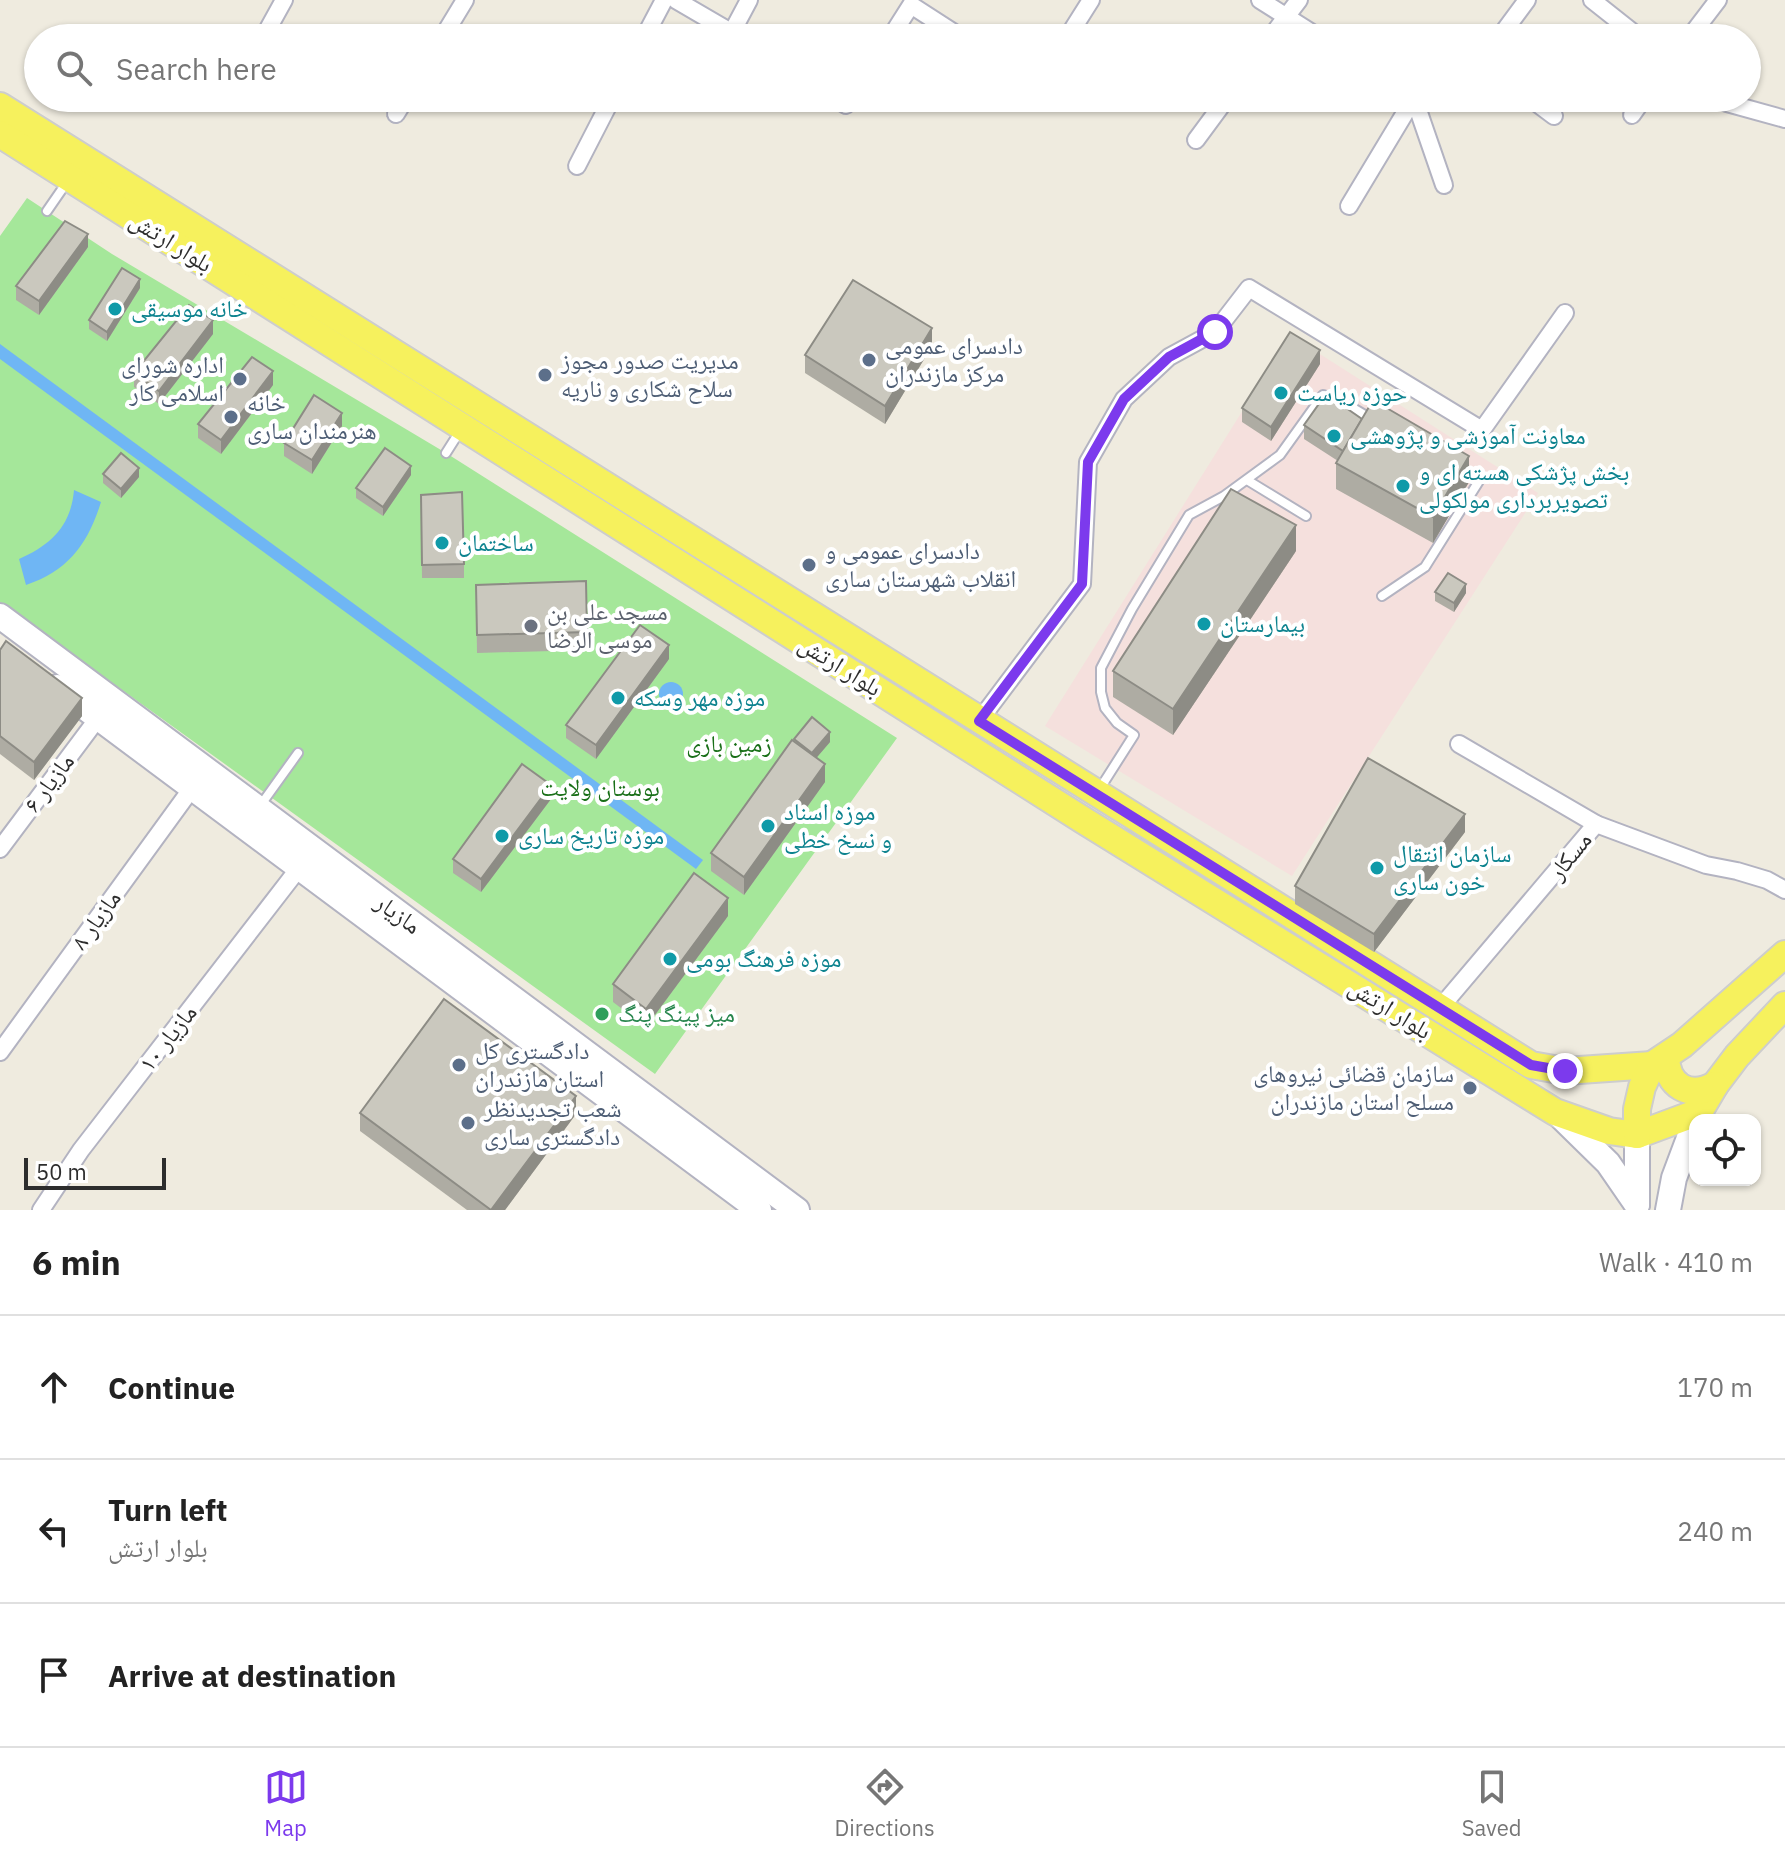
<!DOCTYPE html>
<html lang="en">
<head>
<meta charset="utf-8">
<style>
	:root { --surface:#fff; --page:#f2f2f2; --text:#222; --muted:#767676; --line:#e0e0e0; --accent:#7c3aed }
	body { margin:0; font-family:"IBM Plex Sans","Noto Naskh Arabic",sans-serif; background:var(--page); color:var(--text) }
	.controls { position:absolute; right:24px; bottom:24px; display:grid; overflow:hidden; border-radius:16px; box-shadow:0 2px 6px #0004 }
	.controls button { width:72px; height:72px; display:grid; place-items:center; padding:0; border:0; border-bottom:2px solid var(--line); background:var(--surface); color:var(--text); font:40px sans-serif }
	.scale { position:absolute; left:24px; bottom:20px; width:142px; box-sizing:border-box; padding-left:8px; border:4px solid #2d2d2d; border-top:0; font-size:22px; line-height:28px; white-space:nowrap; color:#2d2d2d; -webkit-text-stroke:6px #fff; paint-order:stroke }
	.stop { position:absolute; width:24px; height:24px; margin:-18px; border:6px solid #7c3aed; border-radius:50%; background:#fff }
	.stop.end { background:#7c3aed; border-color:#fff; box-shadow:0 2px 8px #0008 }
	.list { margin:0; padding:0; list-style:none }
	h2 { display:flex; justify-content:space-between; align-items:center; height:104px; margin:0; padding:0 32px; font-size:34px }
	h2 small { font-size:26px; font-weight:400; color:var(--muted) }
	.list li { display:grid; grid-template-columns:52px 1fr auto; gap:24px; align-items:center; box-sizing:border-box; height:144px; padding:0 32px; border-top:2px solid var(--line) }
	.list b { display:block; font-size:30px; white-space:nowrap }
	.list p { margin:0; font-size:26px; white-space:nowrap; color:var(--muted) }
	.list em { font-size:26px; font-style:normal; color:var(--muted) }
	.icon { flex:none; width:44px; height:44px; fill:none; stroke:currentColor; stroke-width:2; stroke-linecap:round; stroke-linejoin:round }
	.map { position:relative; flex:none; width:1785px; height:1210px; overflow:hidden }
	.search { position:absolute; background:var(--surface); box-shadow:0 2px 6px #0004; left:24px; right:24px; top:24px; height:88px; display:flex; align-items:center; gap:20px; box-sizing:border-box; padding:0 28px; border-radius:44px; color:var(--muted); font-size:30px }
	.sheet { height:536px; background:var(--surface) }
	nav { display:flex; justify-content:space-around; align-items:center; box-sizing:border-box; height:112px; border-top:2px solid var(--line); background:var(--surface); font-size:22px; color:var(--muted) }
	nav a { display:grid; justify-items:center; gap:4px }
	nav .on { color:var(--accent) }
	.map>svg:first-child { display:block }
	.medical { fill:#f5e0dd }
	.green { fill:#a5e79a }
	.water { fill:#6fb6f4 }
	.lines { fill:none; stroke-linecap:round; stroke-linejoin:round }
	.lane-casing { stroke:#b3b3c1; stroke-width:12 }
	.street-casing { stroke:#b3b3c1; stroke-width:20 }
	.secondary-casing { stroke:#b3b3c1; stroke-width:28 }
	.primary-casing { stroke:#cdcdcd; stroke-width:30 }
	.lane { stroke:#fff; stroke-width:8 }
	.street { stroke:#fff; stroke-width:16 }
	.secondary { stroke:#fff; stroke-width:24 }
	.primary { stroke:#f6f15d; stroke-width:26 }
	.wall { fill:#aeaca3 }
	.shaded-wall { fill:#8d8c85 }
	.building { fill:#cac8be; stroke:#8d8c85; stroke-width:2 }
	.route { stroke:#7c3aed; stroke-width:10 }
	.culture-dot { fill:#0f9aa8; stroke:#fff; stroke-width:3 }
	.service-dot { fill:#5c6f8a; stroke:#fff; stroke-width:3 }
	.worship-dot { fill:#6b7280; stroke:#fff; stroke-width:3 }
	.leisure-dot { fill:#2e9e5b; stroke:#fff; stroke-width:3 }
	.labels { text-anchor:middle; stroke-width:8; stroke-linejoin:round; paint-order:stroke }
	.street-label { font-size:24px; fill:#2d2d2d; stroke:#fff }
	.culture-label { font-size:24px; fill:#0d838f; stroke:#fff; text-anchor:start }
	.service-label { font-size:24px; fill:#4e5e75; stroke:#fff; text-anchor:start }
	.worship-label { font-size:24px; fill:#5b616d; stroke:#fff; text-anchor:start }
	.park-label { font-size:24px; fill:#196f18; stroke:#fff }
	.leisure-label { font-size:24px; fill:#27864d; stroke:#fff; text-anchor:start }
</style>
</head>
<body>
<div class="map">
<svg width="1785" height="1210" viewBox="0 0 1785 1210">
	<rect width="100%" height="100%" fill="#efebdf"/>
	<!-- medical -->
	<path class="medical" d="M1290 335 1538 493 1292 876 1045 726Z"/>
	<!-- green -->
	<g class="green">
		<path d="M27 198 112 254 446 453 897 738 655 1074 0 602V236Z"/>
		<path d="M1128 824 1526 1069 1520 1080 1120 837Z"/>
	</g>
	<!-- water -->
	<g class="water">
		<path d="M0 344 703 860 696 869 0 359Z"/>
		<path d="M74 490 101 502C88 544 68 571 26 585L19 559C51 545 71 526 74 490Z"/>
		<circle cx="671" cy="694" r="12"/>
	</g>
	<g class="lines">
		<!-- lane casing -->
		<g class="lane-casing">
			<g id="lane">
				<path d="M47 211 67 182"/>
				<path d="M446 453 460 431"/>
				<path d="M1247 480 1306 516"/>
				<path d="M1382 596 1425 567 1479 481 1461 472"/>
				<path d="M1099 790 1134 735 1117 723 1105 708 1101 692V668L1132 609 1189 515 1224 496 1280 455 1323 395 1341 401 1373 420"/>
				<path d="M260 806 298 753"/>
			</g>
		</g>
		<!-- street casing -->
		<g class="street-casing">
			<g id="street">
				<path d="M676 0 741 38"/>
				<path d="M1260 0 1320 38"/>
				<path d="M1592 0 1640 38"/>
				<path d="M732 32 749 0"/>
				<path d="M263 38 284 0"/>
				<path d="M442 38 465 0"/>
				<path d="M644 38 664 0"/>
				<path d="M890 38 911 5 962 38"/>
				<path d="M1067 38 1091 0"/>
				<path d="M1270 38 1299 0"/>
				<path d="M1499 38 1527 0"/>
				<path d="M1689 38 1718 0"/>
				<path d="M835 98 846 105 851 98"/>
				<path d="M1414 98 1444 185"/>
				<path d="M1530 98 1554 116"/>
				<path d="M1719 98 1727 103 1785 119"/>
				<path d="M396 114 406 98"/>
				<path d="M1632 115 1644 98"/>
				<path d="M1196 140 1227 98"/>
				<path d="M577 166 612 98"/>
				<path d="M1349 206 1414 98"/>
				<path d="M979 721 1082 584 1088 462 1124 399 1169 357 1215 332 1249 288 1482 430 1565 313"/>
				<path d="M1596 824 1706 865 1737 871 1767 880 1785 890"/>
				<path d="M0 849 98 718"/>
				<path d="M1440 1008 1596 824 1459 744"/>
				<path d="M0 1052 192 788"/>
				<path d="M41 1210 81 1150 299 868"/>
			</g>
		</g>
		<!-- secondary casing -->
		<g class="secondary-casing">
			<g id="secondary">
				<path d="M0 616 797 1210"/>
				<path d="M57 687 759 1210"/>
				<path d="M1557 1113 1608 1163 1637 1205"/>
				<path d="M1637 1135V1204"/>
				<path d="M1668 1210 1674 1178 1695 1122"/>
			</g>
		</g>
		<!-- primary casing -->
		<g class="primary-casing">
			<g id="primary">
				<path d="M0 106 1531 1065 1565 1071 1652 1065"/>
				<path d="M0 134 1083 820 1555 1112 1609 1131 1637 1135 1699 1112 1715 1085 1737 1056 1785 1005"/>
				<path d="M1666 1057C1667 1086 1689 1099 1715 1085"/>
				<path d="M1637 1135V1109L1642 1087 1652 1065 1682 1045 1785 954"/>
			</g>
		</g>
		<!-- lane -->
		<use href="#lane" class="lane"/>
		<!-- street -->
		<use href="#street" class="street"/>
		<!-- secondary -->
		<use href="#secondary" class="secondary"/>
		<!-- primary -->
		<use href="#primary" class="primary"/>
	</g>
	<!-- wall -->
	<g class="wall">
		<path d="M88 247 39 315 16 300V286Z"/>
		<path d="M140 288 107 341 89 329V320Z"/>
		<path d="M213 334 159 404 134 387V373Z"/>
		<path d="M932 346 885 424 805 373V355Z"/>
		<path d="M1320 364 1271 441 1242 422V408Z"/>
		<path d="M273 385 221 454 198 438V424Z"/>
		<path d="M1362 419 1469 482 1433 543 1336 489V463L1338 461 1304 439V425Z"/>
		<path d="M342 426 312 474 284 456V443Z"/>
		<path d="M103 474 139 477 121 498 103 483Z"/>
		<path d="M411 475 383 516 356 498V488Z"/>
		<path d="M421 495 464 564V578H422Z"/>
		<path d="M1296 551 1173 735 1113 697V671Z"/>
		<path d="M586 581 587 650 477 653 476 585Z"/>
		<path d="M1435 592 1466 593 1454 612 1435 601Z"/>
		<path d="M0 650 82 716 34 780 0 754Z"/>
		<path d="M669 659 596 759 566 738V725Z"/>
		<path d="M794 739 830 742 817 757 825 782 744 895 711 871V853L794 741Z"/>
		<path d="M551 799 481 892 453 873V859Z"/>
		<path d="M1465 832 1374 952 1295 904V886Z"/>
		<path d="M728 916 646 1027 613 1002V984Z"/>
		<path d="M360 1113 576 1114 505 1210H467L360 1131Z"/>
	</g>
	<!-- shaded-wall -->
	<g class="shaded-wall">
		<path d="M88 234V247L39 315V301Z"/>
		<path d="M140 279V288L107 341V332Z"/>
		<path d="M213 320V334L159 404V391Z"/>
		<path d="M932 328V346L885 424V406Z"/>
		<path d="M1320 350V364L1271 441V427Z"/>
		<path d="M273 371V385L221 454V440Z"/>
		<path d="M342 413V426L312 474V460Z"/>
		<path d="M1469 456V482L1433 543V517Z"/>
		<path d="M411 466V475L383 516V507Z"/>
		<path d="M139 468V477L121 498V489Z"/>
		<path d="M1296 525V551L1173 735V709Z"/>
		<path d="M1466 584V593L1454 612V603Z"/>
		<path d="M669 645V659L596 759V745Z"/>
		<path d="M82 698V716L34 780V762Z"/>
		<path d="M830 732V742L812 763V753Z"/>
		<path d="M825 764V782L744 895V877Z"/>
		<path d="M551 785V799L481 892V879Z"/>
		<path d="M1465 814V832L1374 952V934Z"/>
		<path d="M728 898V916L646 1027V1009Z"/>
		<path d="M576 1096V1114L505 1210H491Z"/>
	</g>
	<!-- building -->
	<g class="building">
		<path d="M65 221 88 234 39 301 16 286Z"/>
		<path d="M122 268 140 279 107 332 89 320Z"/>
		<path d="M853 280 932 328 885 406 805 355Z"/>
		<path d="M189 305 213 320 159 391 134 373Z"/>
		<path d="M1290 332 1320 350 1271 427 1242 408Z"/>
		<path d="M252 357 273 371 221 440 198 424Z"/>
		<path d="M1326 394 1362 419 1343 451 1304 425Z"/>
		<path d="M314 395 342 413 312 460 284 443Z"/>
		<path d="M1373 400 1469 456 1433 517 1336 463Z"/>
		<path d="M385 448 411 466 383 507 356 488Z"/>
		<path d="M121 453 139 468 121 489 103 474Z"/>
		<path d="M1231 489 1296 525 1173 709 1113 671Z"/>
		<path d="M462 492 464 564 422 565 421 495Z"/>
		<path d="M1448 573 1466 584 1454 603 1435 592Z"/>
		<path d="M586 581 587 632 477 635 476 585Z"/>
		<path d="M640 625 669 645 596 745 566 725Z"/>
		<path d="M6 641 82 698 34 762 0 736V650Z"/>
		<path d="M812 717 830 732 812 753 794 739Z"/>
		<path d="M792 740 825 764 744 877 711 853Z"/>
		<path d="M1368 758 1465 814 1374 934 1295 886Z"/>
		<path d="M522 764 551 785 481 879 453 859Z"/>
		<path d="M694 873 728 898 646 1009 613 984Z"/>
		<path d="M444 999 576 1096 491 1210 360 1113Z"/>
	</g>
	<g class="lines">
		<!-- route -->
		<path class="route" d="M1215 332 1169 357 1124 399 1088 462 1082 584 979 721 1531 1065 1565 1071"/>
	</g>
	<!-- markers -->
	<g class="culture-dot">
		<circle cx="115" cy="309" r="8"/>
		<circle cx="1281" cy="393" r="8"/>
		<circle cx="1334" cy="436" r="8"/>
		<circle cx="1403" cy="486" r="8"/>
		<circle cx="442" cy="543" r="8"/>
		<circle cx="1204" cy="624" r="8"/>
		<circle cx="618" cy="698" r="8"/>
		<circle cx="768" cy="826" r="8"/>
		<circle cx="502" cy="836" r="8"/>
		<circle cx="1377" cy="868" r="8"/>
		<circle cx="670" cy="959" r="8"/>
	</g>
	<g class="service-dot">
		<circle cx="869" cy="360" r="8"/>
		<circle cx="545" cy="375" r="8"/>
		<circle cx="240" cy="379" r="8"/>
		<circle cx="231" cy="417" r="8"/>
		<circle cx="809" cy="565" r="8"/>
		<circle cx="459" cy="1065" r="8"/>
		<circle cx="1470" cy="1088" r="8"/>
		<circle cx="468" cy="1123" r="8"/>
	</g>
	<circle class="worship-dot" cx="531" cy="626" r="8"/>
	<circle class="leisure-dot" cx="602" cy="1014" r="8"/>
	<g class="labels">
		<!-- street labels -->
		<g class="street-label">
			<text transform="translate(171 242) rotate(32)" y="8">بلوار ارتش</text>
			<text transform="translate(840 666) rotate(32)" y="8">بلوار ارتش</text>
			<text transform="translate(49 783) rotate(-53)" y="8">مازیار ۶</text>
			<text transform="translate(1570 856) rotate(-51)" y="8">مسکار</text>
			<text transform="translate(398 914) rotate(36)" y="8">مازیار</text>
			<text transform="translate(96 920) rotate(-54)" y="8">مازیار ٨</text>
			<text transform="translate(1390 1009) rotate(32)" y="8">بلوار ارتش</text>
			<text transform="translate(168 1038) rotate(-52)" y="8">مازیار ١٠</text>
		</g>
		<!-- culture labels -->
		<g class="culture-label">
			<text x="131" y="317">خانه موسیقی</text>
			<text x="1297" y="401">حوزه ریاست</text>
			<text x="1350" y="444">معاونت آموزشی و پژوهشی</text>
			<text x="1419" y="480">بخش پژشکی هسته ای و<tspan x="1419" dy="28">تصویربرداری مولکولی</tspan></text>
			<text x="458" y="551">ساختمان</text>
			<text x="1220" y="632">بیمارستان</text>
			<text x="634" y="706">موزه مهر وسکه</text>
			<text x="784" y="820">موزه اسناد<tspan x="784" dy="28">و نسخ خطی</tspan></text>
			<text x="518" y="844">موزه تاریخ ساری</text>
			<text x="1393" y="862">سازمان انتقال<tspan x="1393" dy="28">خون ساری</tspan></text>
			<text x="686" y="967">موزه فرهنگ بومی</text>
		</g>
		<!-- service labels -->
		<g class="service-label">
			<text x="885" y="354">دادسرای عمومی<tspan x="885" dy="28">مرکز مازندران</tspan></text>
			<text x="561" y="369">مدیریت صدور مجوز<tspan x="561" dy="28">سلاح شکاری و ناریه</tspan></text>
			<text x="224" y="373" text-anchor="end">اداره شورای<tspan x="224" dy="28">اسلامی کار</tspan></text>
			<text x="247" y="411">خانه<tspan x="247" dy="28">هنرمندان ساری</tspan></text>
			<text x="825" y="559">دادسرای عمومی و<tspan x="825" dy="28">انقلاب شهرستان ساری</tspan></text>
			<text x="475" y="1059">دادگستری کل<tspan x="475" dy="28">استان مازندران</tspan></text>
			<text x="1454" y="1082" text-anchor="end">سازمان قضائی نیروهای<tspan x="1454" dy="28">مسلح استان مازندران</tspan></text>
			<text x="484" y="1117">شعب تجدیدنظر<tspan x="484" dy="28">دادگستری ساری</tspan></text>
		</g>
		<!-- worship labels -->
		<g class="worship-label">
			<text x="547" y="620">مسجد علی بن<tspan x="547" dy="28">موسی الرضا</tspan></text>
		</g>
		<!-- park labels -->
		<g class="park-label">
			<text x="729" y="752">زمین بازی</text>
			<text x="600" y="796">بوستان ولایت</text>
		</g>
		<!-- leisure labels -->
		<g class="leisure-label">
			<text x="618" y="1022">میز پینگ پنگ</text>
		</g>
	</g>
</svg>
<div class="controls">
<button><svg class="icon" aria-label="locate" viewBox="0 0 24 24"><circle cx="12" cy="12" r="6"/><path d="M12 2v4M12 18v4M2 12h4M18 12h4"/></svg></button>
</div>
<div class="scale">50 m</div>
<div class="stop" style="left:1215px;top:332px"></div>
<div class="stop end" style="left:1565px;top:1071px"></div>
<div class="search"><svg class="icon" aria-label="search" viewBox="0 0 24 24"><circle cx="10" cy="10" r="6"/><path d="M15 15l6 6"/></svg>Search here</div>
</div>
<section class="sheet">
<h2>6 min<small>Walk · 410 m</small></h2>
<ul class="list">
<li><svg class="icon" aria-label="ahead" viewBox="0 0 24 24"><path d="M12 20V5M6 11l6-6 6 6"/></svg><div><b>Continue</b></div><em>170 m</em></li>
<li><svg class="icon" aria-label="left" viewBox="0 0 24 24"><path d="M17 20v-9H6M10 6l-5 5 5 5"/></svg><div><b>Turn left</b><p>بلوار ارتش</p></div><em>240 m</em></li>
<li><svg class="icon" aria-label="arrive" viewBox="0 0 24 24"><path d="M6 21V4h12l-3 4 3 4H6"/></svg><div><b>Arrive at destination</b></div></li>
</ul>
</section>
<nav>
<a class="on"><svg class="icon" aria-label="map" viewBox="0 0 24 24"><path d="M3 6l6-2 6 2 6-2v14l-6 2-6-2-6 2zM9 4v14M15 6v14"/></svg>Map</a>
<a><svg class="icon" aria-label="directions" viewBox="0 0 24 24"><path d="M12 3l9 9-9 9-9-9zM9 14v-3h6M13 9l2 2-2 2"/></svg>Directions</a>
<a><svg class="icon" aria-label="saved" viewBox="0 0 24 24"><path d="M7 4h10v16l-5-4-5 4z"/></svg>Saved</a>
</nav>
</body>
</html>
